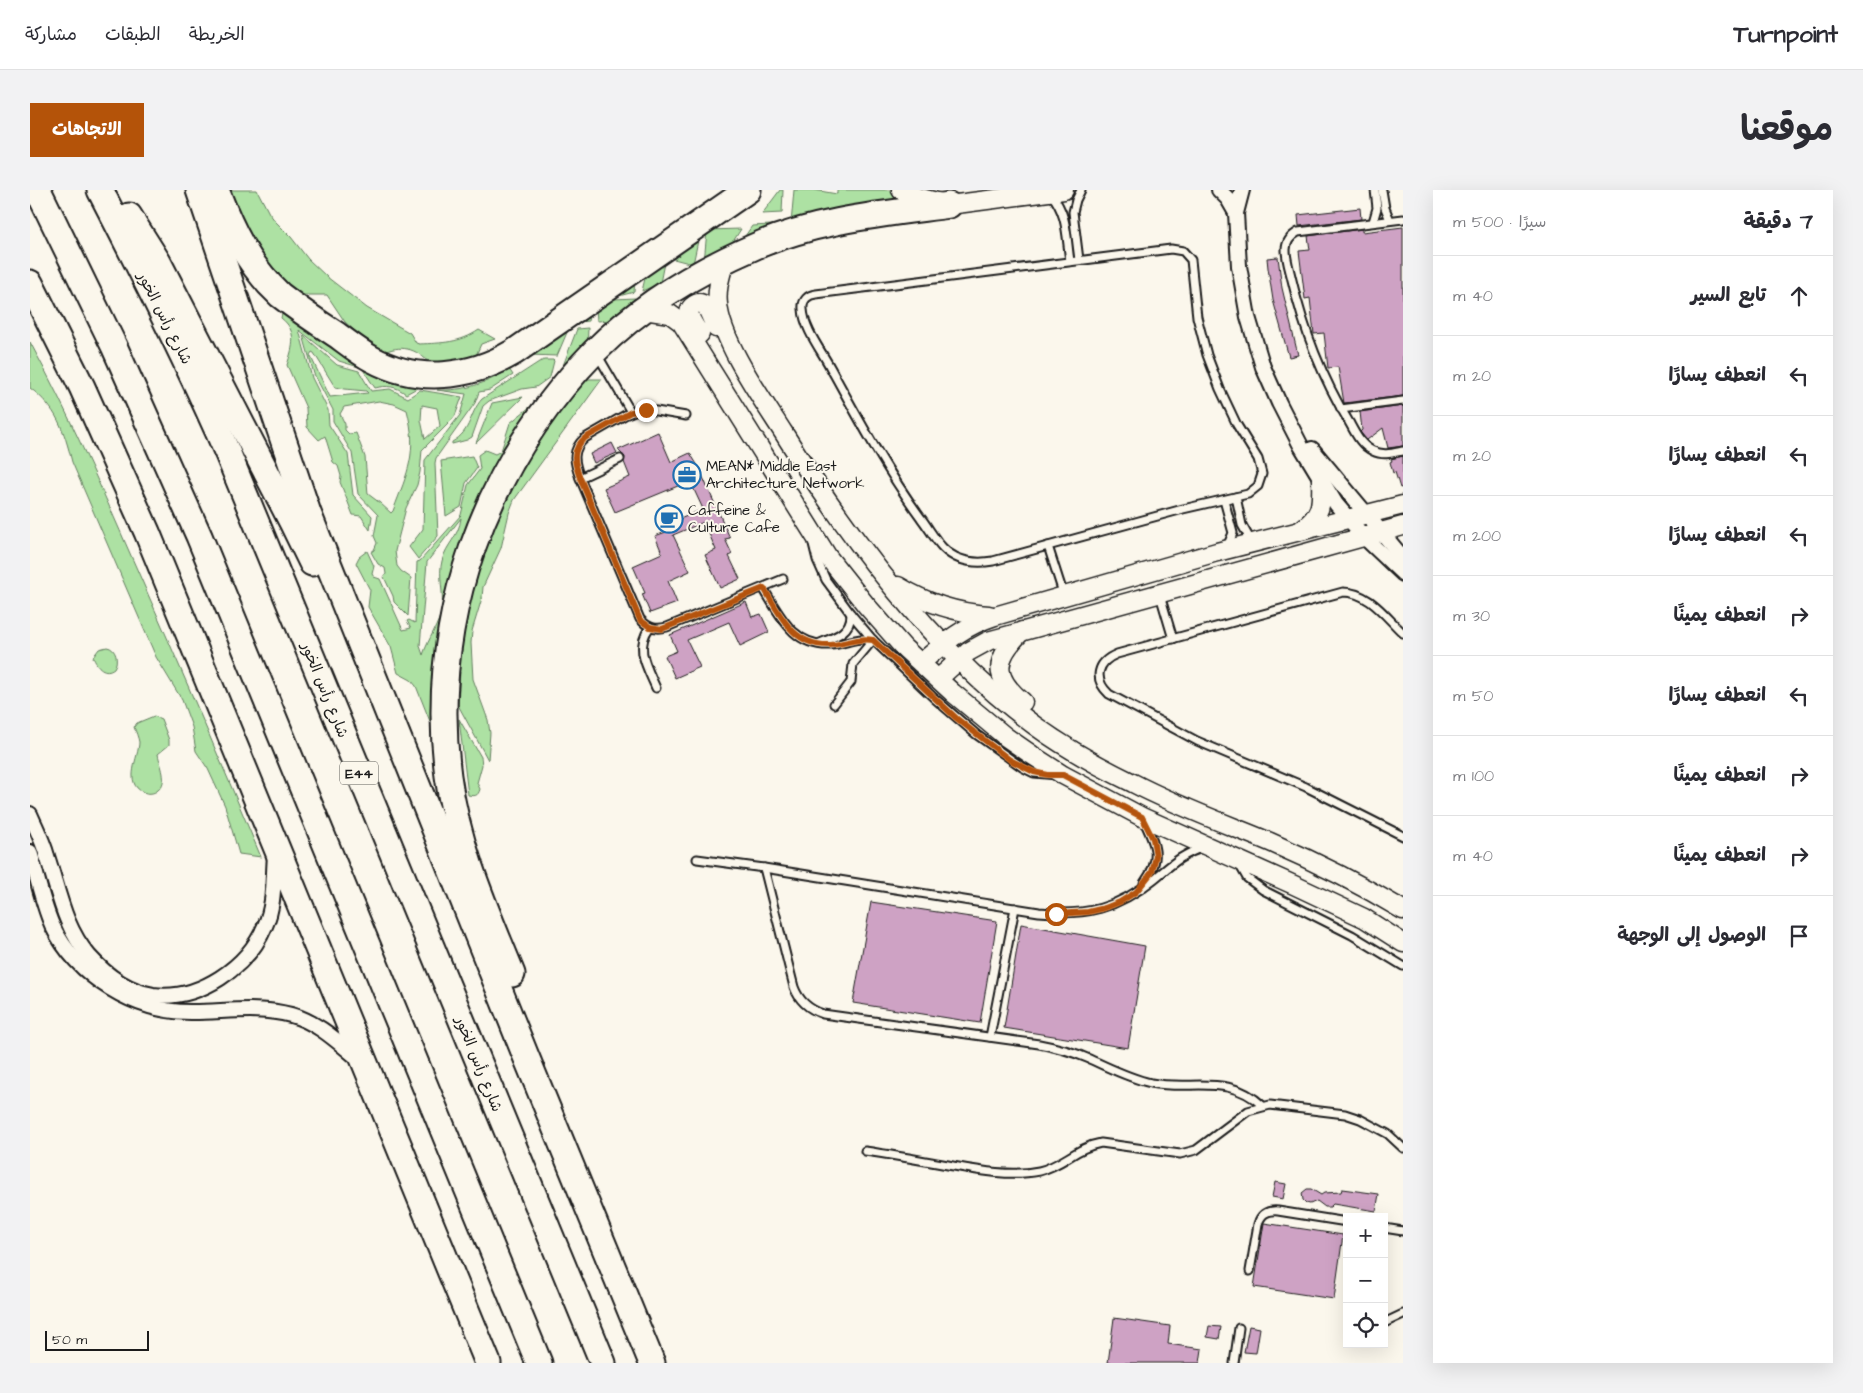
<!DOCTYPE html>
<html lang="ar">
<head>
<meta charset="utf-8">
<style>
	:root { --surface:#fff; --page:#f2f2f3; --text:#2b2b33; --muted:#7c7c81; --line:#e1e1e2; --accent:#b45309 }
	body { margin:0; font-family:"Architects Daughter","Playpen Sans Arabic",sans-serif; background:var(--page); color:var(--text); direction:rtl }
	.controls { position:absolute; right:15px; bottom:15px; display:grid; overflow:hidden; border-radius:0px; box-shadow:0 5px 20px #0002 }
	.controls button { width:45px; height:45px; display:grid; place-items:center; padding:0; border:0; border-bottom:1px solid var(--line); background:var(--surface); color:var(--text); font:25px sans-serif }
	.scale { position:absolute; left:15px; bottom:12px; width:104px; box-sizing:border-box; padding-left:5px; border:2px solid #1c1c1c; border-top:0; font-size:14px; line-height:18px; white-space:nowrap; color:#1c1c1c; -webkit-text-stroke:4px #fbf7ec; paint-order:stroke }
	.stop { position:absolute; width:15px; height:15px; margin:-11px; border:4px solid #b45309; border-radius:50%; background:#fff }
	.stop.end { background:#b45309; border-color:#fff; box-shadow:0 1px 5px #0008 }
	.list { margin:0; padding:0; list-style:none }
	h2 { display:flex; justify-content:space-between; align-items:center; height:65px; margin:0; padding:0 20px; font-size:21px }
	h2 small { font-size:16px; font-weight:400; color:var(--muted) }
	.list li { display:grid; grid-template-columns:32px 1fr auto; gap:15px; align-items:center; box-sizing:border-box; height:80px; padding:0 20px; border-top:1px solid var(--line) }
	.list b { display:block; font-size:19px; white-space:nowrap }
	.list em { font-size:16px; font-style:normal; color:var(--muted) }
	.icon { flex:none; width:28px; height:28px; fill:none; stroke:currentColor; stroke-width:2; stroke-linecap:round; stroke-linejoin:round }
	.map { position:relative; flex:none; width:1373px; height:1173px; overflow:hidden; direction:ltr; border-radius:0px }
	header { display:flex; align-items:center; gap:30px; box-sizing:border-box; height:70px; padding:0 25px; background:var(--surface); border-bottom:1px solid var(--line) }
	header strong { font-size:24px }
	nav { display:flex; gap:28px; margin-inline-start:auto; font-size:18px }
	.intro { display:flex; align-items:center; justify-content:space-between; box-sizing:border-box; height:120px; padding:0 30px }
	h1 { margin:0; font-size:35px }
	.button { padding:12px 22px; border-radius:0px; background:var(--accent); color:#fff; font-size:18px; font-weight:700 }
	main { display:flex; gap:30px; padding:0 30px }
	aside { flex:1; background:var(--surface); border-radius:0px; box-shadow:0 5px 20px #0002 }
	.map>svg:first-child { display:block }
	.green { fill:#ade1a3; stroke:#647e60; fill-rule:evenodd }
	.building { fill:#cea2c4; stroke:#1c1c1c }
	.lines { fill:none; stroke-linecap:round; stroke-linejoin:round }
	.service-casing { stroke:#1c1c1c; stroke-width:11 }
	.minor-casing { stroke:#1c1c1c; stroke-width:18 }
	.tertiary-casing { stroke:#1c1c1c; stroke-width:21 }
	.motorway-casing { stroke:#1c1c1c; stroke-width:29 }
	.service { stroke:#fbf7ec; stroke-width:7 }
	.minor { stroke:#fbf7ec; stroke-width:14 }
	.tertiary { stroke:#fbf7ec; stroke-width:18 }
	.motorway { stroke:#fbf7ec; stroke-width:25 }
	.route { stroke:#b45309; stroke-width:6 }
	.labels { text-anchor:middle; stroke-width:4; stroke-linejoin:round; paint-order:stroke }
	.shield { fill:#fbf7ec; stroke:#5f5e5a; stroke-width:1 }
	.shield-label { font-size:14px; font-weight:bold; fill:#1c1c1c }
	.street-label { font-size:15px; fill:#1c1c1c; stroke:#fbf7ec }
	.poi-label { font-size:15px; fill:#1c1c1c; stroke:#fbf7ec; text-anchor:start }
</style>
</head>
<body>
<header>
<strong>Turnpoint</strong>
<nav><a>الخريطة</a><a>الطبقات</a><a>مشاركة</a></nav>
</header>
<div class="intro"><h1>موقعنا</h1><a class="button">الاتجاهات</a></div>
<main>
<aside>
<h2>7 دقيقة<small>سيرًا · 500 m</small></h2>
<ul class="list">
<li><svg class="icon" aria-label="ahead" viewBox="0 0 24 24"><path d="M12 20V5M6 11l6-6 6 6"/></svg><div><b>تابع السير</b></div><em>40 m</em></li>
<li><svg class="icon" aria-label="left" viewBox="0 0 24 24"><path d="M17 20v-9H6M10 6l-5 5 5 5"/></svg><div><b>انعطف يسارًا</b></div><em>20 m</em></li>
<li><svg class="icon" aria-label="left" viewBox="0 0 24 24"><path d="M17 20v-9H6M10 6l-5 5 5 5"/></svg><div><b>انعطف يسارًا</b></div><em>20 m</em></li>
<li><svg class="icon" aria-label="left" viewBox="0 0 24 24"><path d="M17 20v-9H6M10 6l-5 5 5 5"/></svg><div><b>انعطف يسارًا</b></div><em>200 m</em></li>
<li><svg class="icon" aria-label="right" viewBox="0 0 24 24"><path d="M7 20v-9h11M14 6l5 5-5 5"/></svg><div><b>انعطف يمينًا</b></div><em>30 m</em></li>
<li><svg class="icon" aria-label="left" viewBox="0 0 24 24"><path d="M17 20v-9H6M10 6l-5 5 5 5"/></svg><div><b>انعطف يسارًا</b></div><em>50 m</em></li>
<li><svg class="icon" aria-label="right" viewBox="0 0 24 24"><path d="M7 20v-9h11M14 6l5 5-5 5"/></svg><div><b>انعطف يمينًا</b></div><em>100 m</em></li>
<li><svg class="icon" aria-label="right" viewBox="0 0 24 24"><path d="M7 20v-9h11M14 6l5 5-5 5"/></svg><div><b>انعطف يمينًا</b></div><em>40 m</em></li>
<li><svg class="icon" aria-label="arrive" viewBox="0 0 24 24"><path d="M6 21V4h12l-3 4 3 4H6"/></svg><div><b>الوصول إلى الوجهة</b></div></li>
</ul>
</aside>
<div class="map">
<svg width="1373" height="1173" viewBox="0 0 1373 1173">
	<rect width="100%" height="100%" fill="#fbf7ec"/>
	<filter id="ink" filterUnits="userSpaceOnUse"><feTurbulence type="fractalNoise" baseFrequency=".02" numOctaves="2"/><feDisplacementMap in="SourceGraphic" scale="10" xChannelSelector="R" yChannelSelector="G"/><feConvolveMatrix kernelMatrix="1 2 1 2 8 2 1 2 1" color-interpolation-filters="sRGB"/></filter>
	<g filter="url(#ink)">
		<!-- green -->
		<g class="green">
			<path d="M199 0H227L239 23 246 32 261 47 278 69 297 87 337 118 380 143 386 153 389 154C412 153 430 153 449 140L465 149 451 154 444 170 400 174C387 158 370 154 352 163L335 150 315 132 297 105H271L260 99 233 69 215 39Z"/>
			<path d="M750 0H753L752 23 732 24Z"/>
			<path d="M764 0H784L807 4V0H863L875 9 706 59 722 36 761 34Z"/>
			<path d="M711 39 697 61 674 73 677 40Z"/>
			<path d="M669 46 663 74 636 67Z"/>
			<path d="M634 73 630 93 612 101 617 80Z"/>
			<path d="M605 89 604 102 585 107V109L605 108 603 120 583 130 567 131 566 118 561 117 558 131 541 133 527 166 499 165 561 117Z"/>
			<path d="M253 120 352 187 387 198 376 204C366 196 357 195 345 198L332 178 309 171 269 140 282 188 298 220 299 235 318 264 323 305 342 326 340 340 331 326 323 325 310 292 311 286 308 276 303 272 295 246 289 250 277 237 276 218 257 175C263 157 268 141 251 128Z"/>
			<path d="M558 138 557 162 526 194 547 139Z"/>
			<path d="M273 145 307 175 329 181 341 201 360 199 378 208 390 200 432 207 425 226 421 231 392 260 390 282 387 295 376 318 365 361 367 376 371 381 381 388 378 426 364 412 363 406 354 387 356 384 355 378 348 374 341 362 344 360 347 353 344 346 348 325 328 304 322 263 303 231V220L284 184ZM282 162 284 163 305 197 315 199 336 201 338 203 300 207 280 165ZM349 211 364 214 377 220C388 263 378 281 363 321L361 323 350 313 338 304 335 267 326 243 319 244 315 240V234L310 224 314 217ZM392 215 407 218 410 236 395 249 391 230Z"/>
			<path d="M0 152C38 222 70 295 102 368 146 467 189 567 231 667L209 664 195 616 178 579 166 561 162 537 152 510 126 467 42 272C34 240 27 218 0 198Z"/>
			<path d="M514 170H523L524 171 520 187 506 197 492 199 459 211 453 216 442 247 437 250 422 254V252C442 241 439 223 452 209L509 172Z"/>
			<path d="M479 179 483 185 460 200 449 202 445 213 406 268 405 273 408 346 388 369 379 357 393 339 395 270 430 225 436 204 407 200C434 201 456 194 479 179Z"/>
			<path d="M553 189H572L484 310 479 323 471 358 453 397 452 408 442 441 441 453 443 489 458 530 460 543 458 570 428 515 430 482 423 478 432 419 475 300Z"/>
			<path d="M493 207 446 253 462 213Z"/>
			<path d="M506 212 463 289 405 544 386 496 381 490 368 483 361 457 338 417 340 400 326 373 329 367 337 361 344 376 342 384 344 387 350 389 373 440 381 438 377 431 379 430 385 433 387 372 390 371 431 325 438 295 450 279 448 265 455 260 465 264 471 261 480 233ZM431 328C429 347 416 354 412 371 408 386 414 402 412 418 409 435 398 449 393 465L390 456 397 372Z"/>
			<path d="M442 266 447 278 436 293 431 317 416 326 411 271Z"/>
			<path d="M77 457C86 458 89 471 84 478 75 485 67 477 63 467L69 459Z"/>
			<path d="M124 526 131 529 139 550V555L128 564C130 575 139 592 128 600 124 604 118 604 113 602 93 593 109 567 109 552 108 547 106 542 104 537L107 533Z"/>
			<path d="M429 529 451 567 452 575 447 593 450 599C448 607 444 606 438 605Z"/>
		</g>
		<!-- building -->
		<g class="building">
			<path d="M1330 18 1331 29 1269 36 1268 25Z"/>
			<path d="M1373 37V206L1314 213 1308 177 1298 178 1294 143 1284 144 1280 108 1275 109 1269 61 1280 60 1278 46 1332 39V42Z"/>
			<path d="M1248 67 1252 98 1268 165 1259 167 1243 110 1238 78 1237 68Z"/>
			<path d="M1373 216V256L1358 258 1353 238 1337 250 1336 249 1330 242 1332 240 1330 222Z"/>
			<path d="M628 242 641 272 660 263 668 276 700 348 695 349 702 364 699 366 710 389 690 398 675 365 686 360 674 332 643 345 660 381 638 391 647 413 620 423 612 404 615 403 603 376 632 363 625 346 636 342 634 336 673 319 660 291 585 322 574 298 600 287 594 272 595 267 588 260Z"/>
			<path d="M582 253 587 263 564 273 560 264Z"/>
			<path d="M1373 266V297L1370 298 1365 282 1363 283 1360 272 1362 271 1361 269Z"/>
			<path d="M716 412 722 427 731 424 739 442 710 456 699 432 657 450 670 477 645 488 635 466 647 461 640 445Z"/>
			<path d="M841 712 967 731 950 833 823 813Z"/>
			<path d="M991 734 1115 756 1098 858 974 838Z"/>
			<path d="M1245 992 1256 994 1253 1009 1242 1007Z"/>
			<path d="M1277 999H1281L1291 1005 1294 1003 1311 1002 1312 999 1349 1004 1346 1021 1303 1014 1300 1017H1295L1287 1011 1280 1014 1276 1013 1273 1010 1272 1003Z"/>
			<path d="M1234 1033 1313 1045 1304 1109 1224 1097Z"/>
			<path d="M1084 1128 1140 1136 1138 1154 1172 1159 1170 1173H1078Z"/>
			<path d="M1179 1136 1191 1137 1189 1149 1177 1147Z"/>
			<path d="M1219 1136 1230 1138 1226 1163 1214 1162Z"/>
		</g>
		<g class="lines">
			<!-- service casing -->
			<g class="service-casing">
				<g id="service">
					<path d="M1352 0 1355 18 1360 30"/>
					<path d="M1021 4C1038 25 1036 45 1040 71"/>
					<path d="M1373 29 1268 42C1261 46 1256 52 1256 60 1256 68 1259 78 1261 86 1273 138 1291 186 1319 232 1325 243 1331 256 1343 261 1353 266 1363 263 1373 261"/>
					<path d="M1343 32 1347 18 1345 0"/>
					<path d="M1141 59 1153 61 1161 70 1167 127 1177 165 1190 199 1207 235 1228 269 1232 284 1228 296 1218 304 1153 319 963 371C945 374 927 372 913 358 905 350 898 337 891 328 856 280 828 228 800 177 791 160 774 139 773 119 772 110 778 105 786 104Z"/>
					<path d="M1049 70 1043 22 1046 10 1051 0"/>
					<path d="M567 164 601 222"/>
					<path d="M1311 219 1373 211"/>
					<path d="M656 226 626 221 607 220 595 225 555 248C541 260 544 272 550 288L610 429C618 438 626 440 637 437L753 389"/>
					<path d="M550 288 590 269"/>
					<path d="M1206 307 1212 335 1221 351"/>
					<path d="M1194 310 1203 343 1197 357"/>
					<path d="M783 354 787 370 796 390 821 424 843 450 904 508 947 545 992 577 1004 583 1027 585"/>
					<path d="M1018 356 1034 406"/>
					<path d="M733 398C750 425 763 457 801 455 816 454 827 446 843 450"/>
					<path d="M1130 405 1143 449"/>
					<path d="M620 437C604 458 617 477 626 498"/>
					<path d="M1373 443C1355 426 1339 402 1313 402L1087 464C1067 472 1063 489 1079 504L1167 551 1276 597 1373 646"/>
					<path d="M790 453C805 447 821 442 821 424"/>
					<path d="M804 514 821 492 823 474 843 450"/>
					<path d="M667 669 734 678 1009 722C1056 726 1087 719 1124 689 1140 676 1152 664 1172 658"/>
					<path d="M1209 674 1217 688 1233 700 1322 745 1373 776"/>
					<path d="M734 678 764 797C769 811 778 819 793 824L1009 854C1025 857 1041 861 1057 868 1078 877 1098 888 1121 893 1163 901 1198 883 1233 916"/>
					<path d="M1114 693C1132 669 1126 656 1114 631"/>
					<path d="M960 847 985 718"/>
					<path d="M835 961C862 965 890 970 918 975 946 980 980 987 1009 981 1032 976 1047 957 1071 953L1150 964 1166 960 1218 921 1240 915 1315 924 1330 929 1358 944 1373 958"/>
					<path d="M1354 1038 1373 1041"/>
					<path d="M1220 1081 1228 1034C1231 1024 1237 1020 1248 1021L1317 1032"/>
					<path d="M1354 1133 1373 1124"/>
					<path d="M1204 1173 1209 1138"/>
				</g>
			</g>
			<!-- minor casing -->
			<g class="minor-casing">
				<g id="minor">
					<path d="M1189 0 1198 9 1206 23"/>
					<path d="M1212 0 1206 23 1209 76 1218 127 1233 177 1249 213 1271 256 1306 314 1334 347 1373 384"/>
					<path d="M1282 259 1373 368"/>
					<path d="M0 624C6 638 13 651 17 666 29 702 34 737 59 766 76 785 98 801 123 805 169 811 218 777 235 736 245 714 243 689 245 665"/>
					<path d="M0 662C7 686 12 712 22 735 47 787 105 823 163 822 195 822 229 816 261 825 288 832 309 853 330 870"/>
				</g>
			</g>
			<!-- tertiary casing -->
			<g class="tertiary-casing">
				<g id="tertiary">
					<path d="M871 0 883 6 919 15 1034 0"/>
					<path d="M695 70C691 85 686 99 688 114 691 151 732 209 753 242 819 348 902 460 1004 535 1034 557 1070 577 1103 593 1147 616 1194 633 1240 652 1286 672 1330 694 1373 720"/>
					<path d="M614 120 640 124 651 132 798 367 836 415 873 457 923 503 976 547 1002 565 1033 585 1112 627 1264 695 1334 728 1373 753"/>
					<path d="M670 144C665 136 653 122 664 115 668 112 672 113 676 116L686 138"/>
					<path d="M1271 340C1292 325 1292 315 1291 289"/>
					<path d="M868 396C896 413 926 423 959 425"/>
					<path d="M992 441C965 468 961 486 993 512"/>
					<path d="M891 473C915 452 934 436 965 426L1187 362 1373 315"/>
					<path d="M908 489 938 462 958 451 1373 336"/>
				</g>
			</g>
			<!-- motorway casing -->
			<g class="motorway-casing">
				<g id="motorway">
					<path d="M8 0 84 156 169 346 509 1173"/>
					<path d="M70 0C115 87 159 174 198 264L573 1173"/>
					<path d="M169 0 278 323 495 864 622 1173"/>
					<path d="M186 0C202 41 218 75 250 105 268 119 287 132 307 145 318 153 329 162 342 169 388 194 440 188 484 162L718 0"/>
					<path d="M99 26 128 72 262 332 282 373"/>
					<path d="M0 93 52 197 117 342 458 1173"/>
					<path d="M482 784C456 720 427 656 418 586 398 429 455 274 565 161 610 116 668 81 726 56 787 30 853 24 919 15"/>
				</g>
			</g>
			<!-- service -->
			<use href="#service" class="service"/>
			<!-- minor -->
			<use href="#minor" class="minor"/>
			<!-- tertiary -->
			<use href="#tertiary" class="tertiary"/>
			<!-- motorway -->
			<use href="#motorway" class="motorway"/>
		</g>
	</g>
	<g class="lines" filter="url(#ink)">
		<!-- route -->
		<path class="route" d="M616 220 601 222 555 248C541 260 544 272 550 288L610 430 620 437 632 439 734 398C750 425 763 457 801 455 816 454 827 447 843 450L926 528 980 570 1004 582 1018 585H1033L1112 627 1123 649 1126 666 1122 682 1106 702 1090 712 1075 718 1058 722 1026 724"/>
	</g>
	<!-- icons -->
	<defs>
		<g id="office-ring" transform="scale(1.4375)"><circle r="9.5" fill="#fbf7ec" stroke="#1f6fb2" stroke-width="1.5"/><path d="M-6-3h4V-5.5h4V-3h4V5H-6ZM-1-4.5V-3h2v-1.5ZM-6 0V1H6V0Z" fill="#1f6fb2"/></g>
		<g id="cafe-ring" transform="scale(1.4375)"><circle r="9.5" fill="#fbf7ec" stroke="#1f6fb2" stroke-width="1.5"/><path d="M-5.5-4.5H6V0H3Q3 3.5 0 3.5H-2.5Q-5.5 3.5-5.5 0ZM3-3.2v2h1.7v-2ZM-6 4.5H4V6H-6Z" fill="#1f6fb2"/></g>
	</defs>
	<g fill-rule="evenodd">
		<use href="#office-ring" x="657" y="285"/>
		<use href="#cafe-ring" x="639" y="329"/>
	</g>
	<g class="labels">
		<!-- shield labels -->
		<rect class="shield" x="310" y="571.5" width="38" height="23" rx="4"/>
		<g class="shield-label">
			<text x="329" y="588">E44</text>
		</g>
		<!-- street labels -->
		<g class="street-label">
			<text transform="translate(135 128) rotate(63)" y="5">شارع رأس الخور</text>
			<text transform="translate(295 500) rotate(68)" y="5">شارع رأس الخور</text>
			<text transform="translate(449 874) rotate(68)" y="5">شارع رأس الخور</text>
		</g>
		<!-- poi labels -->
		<g class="poi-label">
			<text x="676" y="281">MEAN* Middle East<tspan x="676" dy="17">Architecture Network</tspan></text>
			<text x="658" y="325">Caffeine &amp;<tspan x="658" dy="17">Culture Cafe</tspan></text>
		</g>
	</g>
</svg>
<div class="controls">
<button>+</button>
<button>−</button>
<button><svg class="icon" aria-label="locate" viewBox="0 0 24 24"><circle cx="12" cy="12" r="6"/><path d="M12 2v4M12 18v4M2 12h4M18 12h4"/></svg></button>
</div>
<div class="scale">50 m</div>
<div class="stop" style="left:1026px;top:724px"></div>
<div class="stop end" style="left:616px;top:220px"></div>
</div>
</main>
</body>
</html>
